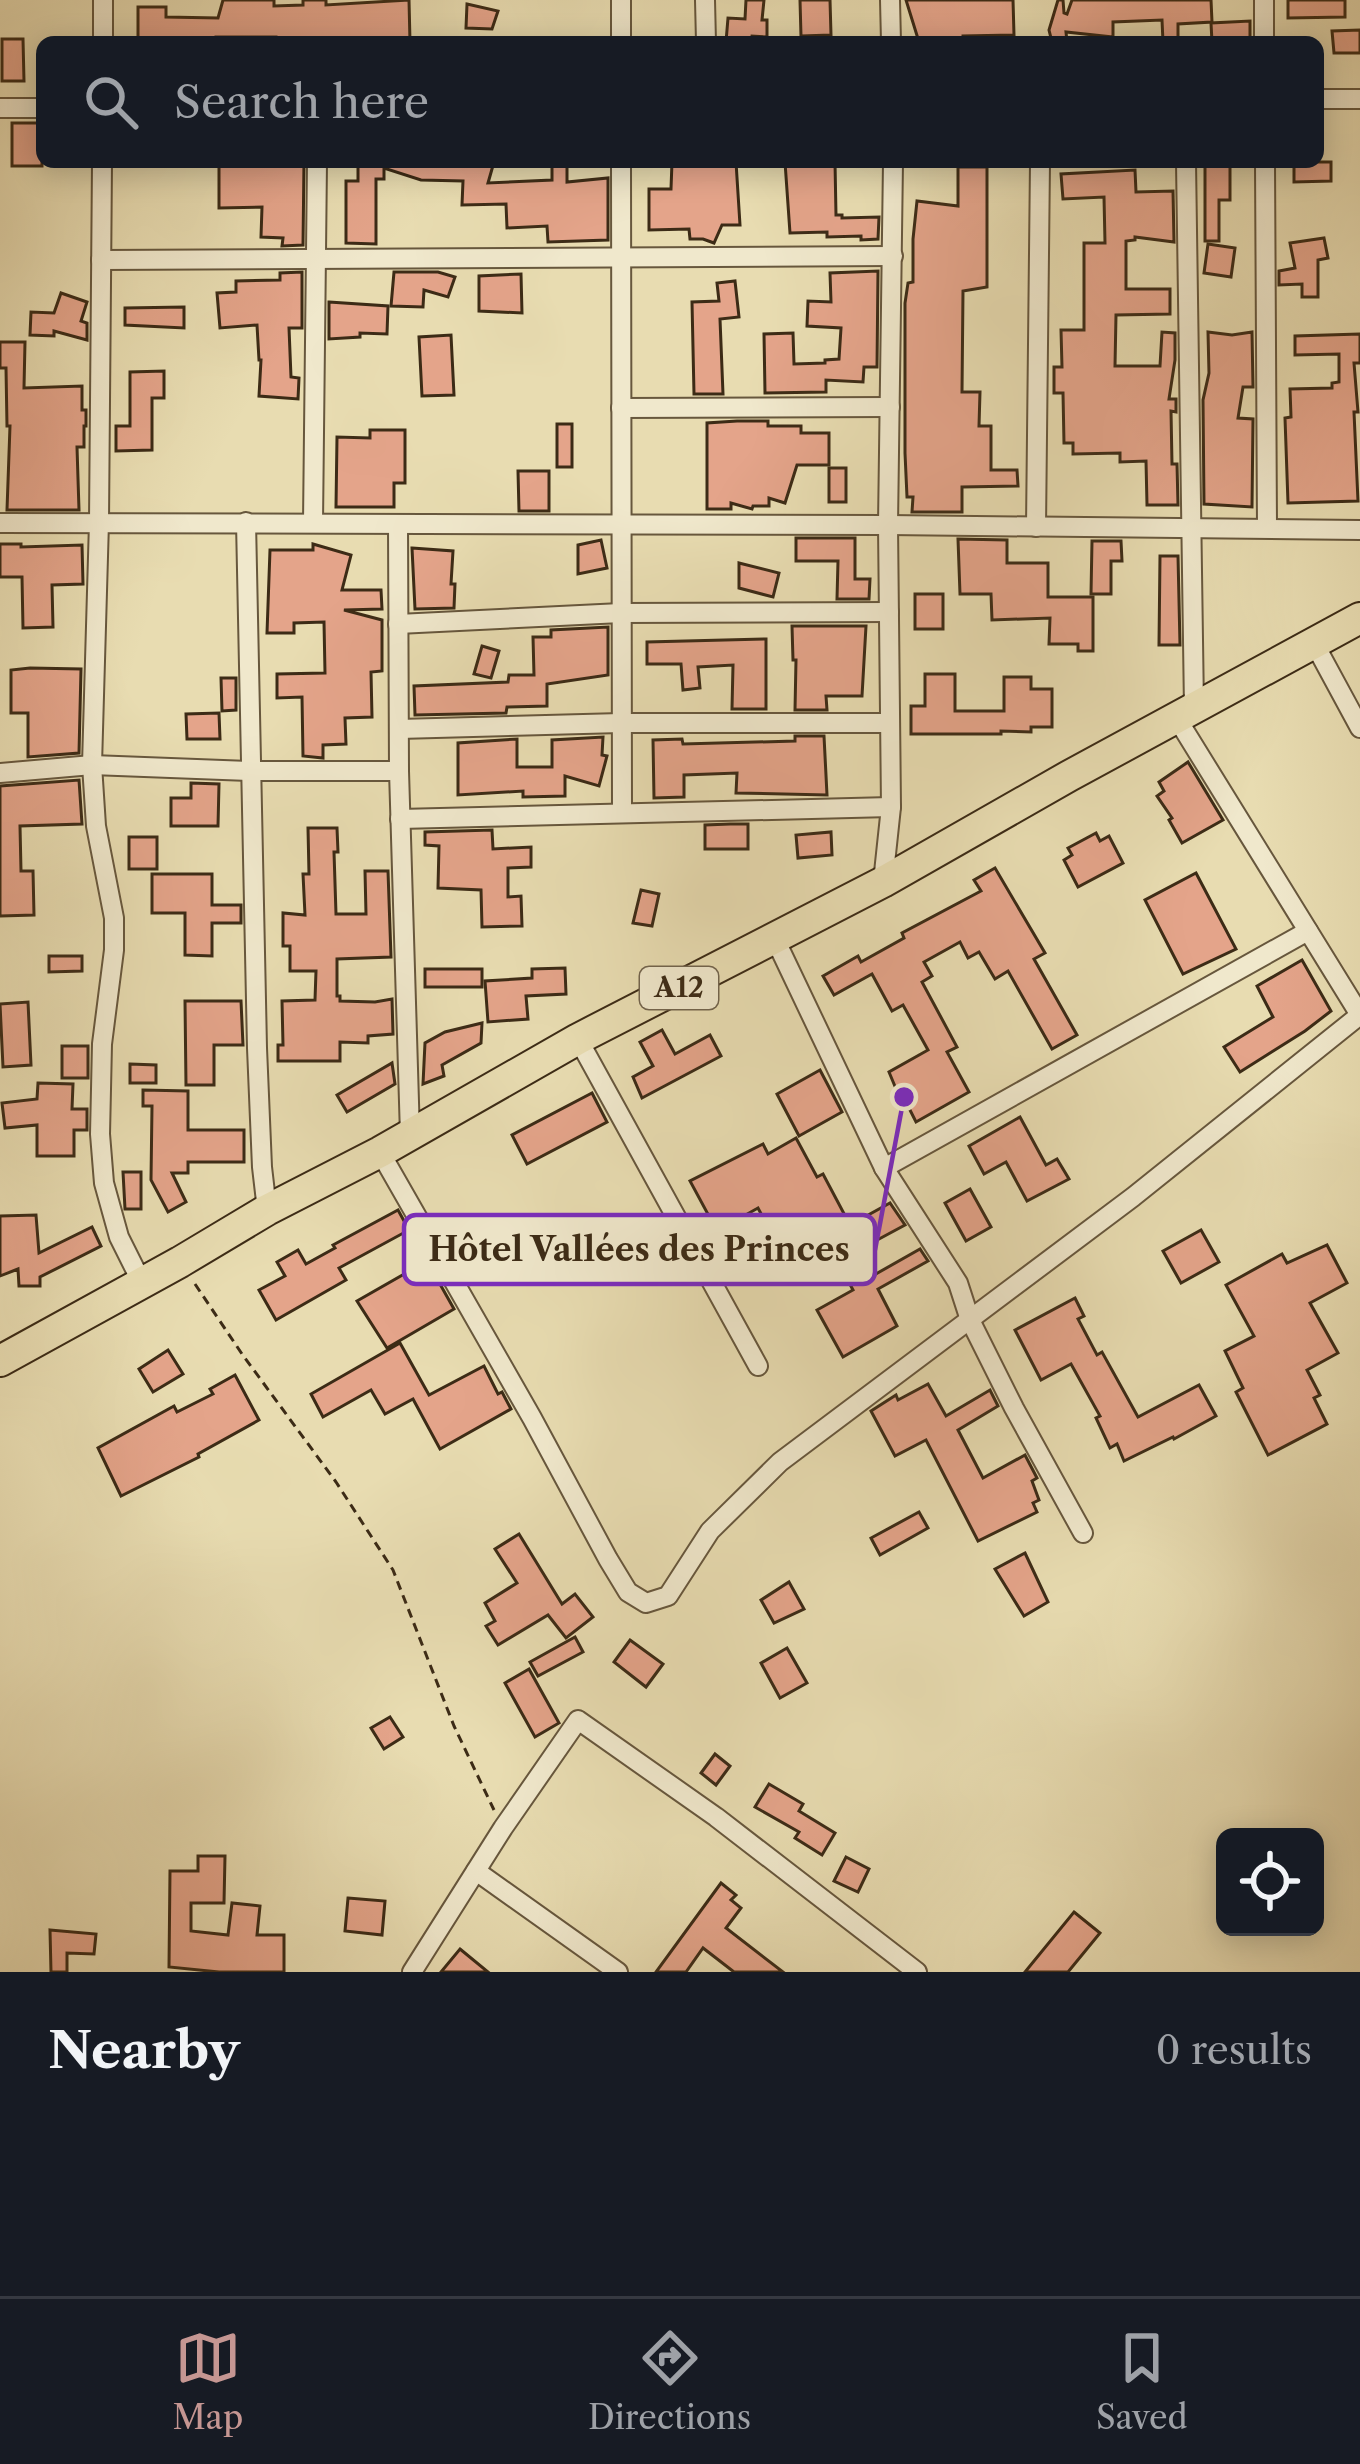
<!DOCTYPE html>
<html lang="en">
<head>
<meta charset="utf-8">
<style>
	:root { --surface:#171b24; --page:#242831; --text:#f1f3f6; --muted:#9ea1a6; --line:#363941; --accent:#c59692 }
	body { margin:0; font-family:"Libre Caslon Text",serif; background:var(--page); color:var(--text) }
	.controls { position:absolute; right:36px; bottom:36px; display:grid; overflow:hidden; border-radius:18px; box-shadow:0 6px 30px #0003 }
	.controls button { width:108px; height:108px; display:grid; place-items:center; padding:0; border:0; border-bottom:3px solid var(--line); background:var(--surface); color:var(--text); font:60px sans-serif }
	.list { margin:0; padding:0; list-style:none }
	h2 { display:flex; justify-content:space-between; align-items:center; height:156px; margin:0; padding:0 48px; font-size:51px }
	h2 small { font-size:39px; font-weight:400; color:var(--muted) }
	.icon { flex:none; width:66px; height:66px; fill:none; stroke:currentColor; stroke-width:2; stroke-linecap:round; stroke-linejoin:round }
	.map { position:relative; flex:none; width:1360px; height:1972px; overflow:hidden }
	.search { position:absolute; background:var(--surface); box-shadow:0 6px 30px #0003; left:36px; right:36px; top:36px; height:132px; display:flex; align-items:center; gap:30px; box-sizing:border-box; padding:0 42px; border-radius:18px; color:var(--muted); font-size:45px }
	.sheet { height:324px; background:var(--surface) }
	nav { display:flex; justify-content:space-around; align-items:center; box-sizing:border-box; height:168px; border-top:3px solid var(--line); background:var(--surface); font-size:33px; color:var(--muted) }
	nav a { display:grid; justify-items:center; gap:6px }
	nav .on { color:var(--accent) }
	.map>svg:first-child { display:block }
	.building { fill:#e4a48a; stroke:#3c2b16; stroke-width:3 }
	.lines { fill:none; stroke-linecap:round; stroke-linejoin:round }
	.street-casing { stroke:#67573d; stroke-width:22 }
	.primary-casing { stroke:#3c2b16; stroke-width:34 }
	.path { stroke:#3c2b16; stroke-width:3; stroke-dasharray:9 6; stroke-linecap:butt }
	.street { stroke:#f0e8cc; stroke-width:18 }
	.primary { stroke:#e8dcb1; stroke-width:30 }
	.labels { text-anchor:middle; stroke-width:9; stroke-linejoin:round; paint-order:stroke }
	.shield { fill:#f0e8cc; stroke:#72644d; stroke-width:3 }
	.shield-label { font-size:27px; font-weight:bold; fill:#3c2b16 }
	.leader { fill:none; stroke:#7b2cbf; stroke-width:4.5 }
	.callout-dot { fill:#7b2cbf; stroke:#f0e8cc; stroke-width:4.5 }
	.callout { fill:#f0e8cc; stroke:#7b2cbf; stroke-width:4.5 }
	.callout-label { font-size:33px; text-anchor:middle; font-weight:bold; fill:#3c2b16 }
</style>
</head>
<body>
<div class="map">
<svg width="1360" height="1972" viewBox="0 0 1360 1972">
	<rect width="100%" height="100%" fill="#e8dcb1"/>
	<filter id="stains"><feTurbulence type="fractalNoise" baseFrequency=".00167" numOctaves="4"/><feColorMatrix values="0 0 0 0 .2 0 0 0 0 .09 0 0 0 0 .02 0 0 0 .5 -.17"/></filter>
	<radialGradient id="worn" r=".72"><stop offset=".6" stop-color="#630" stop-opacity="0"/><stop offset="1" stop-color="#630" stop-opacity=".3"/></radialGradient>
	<!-- building -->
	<g class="building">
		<path d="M223 0H274V6L303 5V0H326V5L409 0 410 42H276V37H216V42H138V7H166V17L218 18Z"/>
		<path d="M746 0H764L762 20H767V37L752 36 751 42H726L728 18 745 19Z"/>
		<path d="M800 0H830L831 35 801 36Z"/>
		<path d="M906 0H1013L1014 35 963 36V42H919Z"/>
		<path d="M1058 0H1063L1064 13 1067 14 1072 0H1211L1212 22 1178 24V41L1163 42 1162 20 1113 22V37L1066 32 1067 42H1052L1049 30Z"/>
		<path d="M1288 0H1345V17L1288 18Z"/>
		<path d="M467 4 498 11 492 29 466 28Z"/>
		<path d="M1250 21V42H1212L1211 23Z"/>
		<path d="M1360 30V53H1334L1332 31Z"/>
		<path d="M2 39H23L24 81H2Z"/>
		<rect x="12" y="123" width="30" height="43"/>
		<path d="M219 162H304L303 245 282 246 283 238 261 237 262 207 219 208Z"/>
		<path d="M358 162H494L488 183 552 180V162H567V182L608 178V240L548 242 547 226 507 228 506 204 462 205 463 181 421 180 384 168V179H376V244L346 243V181H358Z"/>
		<path d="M672 162H736L740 225H722L714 243 703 239H690L689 229 649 230V189H671Z"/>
		<path d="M785 162H835L836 215H842V218L879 217 878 239 861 240V236L827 237V232L790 233Z"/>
		<path d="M1205 162H1230V200H1219V241H1205Z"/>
		<path d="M1294 162H1331V181L1294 182Z"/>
		<path d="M958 167H987V287L963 291 962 392H980L979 426H991V470H1017L1018 486 962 487V512H912L913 497H907L905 453V303L908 283 913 282V239L917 201 958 206Z"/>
		<path d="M1135 170 1136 192 1173 191 1174 242 1135 237V240L1126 241V289H1170V314L1116 315 1115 366H1160L1162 332 1175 333V360L1169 399H1176V412L1171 411 1172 464H1177L1178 505H1147L1146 461 1120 462V453L1073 454V443H1064L1063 393H1054V367H1062L1061 330H1084V243H1105L1104 197 1063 199 1061 174Z"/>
		<path d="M1324 238 1328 258 1318 260V297H1302V284L1279 285V271L1295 268 1290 243Z"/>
		<path d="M1208 244 1235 248 1231 277 1204 273Z"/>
		<path d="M878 271 877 367H864L863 382 826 380V392L765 393 764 334 793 333 794 364 825 363V360L839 359 841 328 807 326 808 301 831 302 830 273Z"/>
		<path d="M302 272V328H289L291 377 299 378 298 399 259 396 261 360H259L257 325 220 328 217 293 236 292V281L280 280V273Z"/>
		<path d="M394 272H438L455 277 448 297 424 290 423 307 391 306Z"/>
		<path d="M521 274 522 313 479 311V276Z"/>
		<path d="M735 281 739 317 720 319 723 394H694L692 302 719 301 717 283Z"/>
		<path d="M61 293 87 302 81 321 87 323V340L54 331V336L30 335 31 312 54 313Z"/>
		<path d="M329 302 388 306 387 334 360 333V337L329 339Z"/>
		<path d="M184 307V328L125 325V308Z"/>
		<path d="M1208 332 1232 335 1252 332 1253 387H1243L1238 418 1253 419 1252 507 1204 504 1203 400 1209 373Z"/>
		<path d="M1360 334V363H1354L1358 412H1354L1358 501 1288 503 1285 418 1291 417 1290 389 1332 388V383L1339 382V354L1295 355V336Z"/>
		<path d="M451 335 454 395 422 396 419 337Z"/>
		<path d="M0 342H25L24 388 82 386V410H86V426H84V447H77L79 510H7L10 426H7L6 368H0Z"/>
		<path d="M164 371V398H152V450L116 451V426H130V372Z"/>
		<path d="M737 421H768V426H801V433H829V465H797L785 503 769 498V506H753L752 509 731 503V509H707V423Z"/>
		<rect x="557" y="424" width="15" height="43"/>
		<path d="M370 430H405V483H394V507H336L337 437 370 438Z"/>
		<rect x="829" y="468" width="17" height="34"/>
		<path d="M518 471H549V511H519Z"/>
		<path d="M796 538H855V579H870L869 599H837L838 561H796Z"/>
		<path d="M958 539 1007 540V563H1048V597H1093V651H1078V644H1049L1050 618 992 620 991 594H960Z"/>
		<path d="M601 540 607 568 578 574V545Z"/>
		<path d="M1092 541H1121L1122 561H1111V594H1091Z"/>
		<path d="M0 544H21V547L82 545 83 584 52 585 53 627 23 628 22 577H0Z"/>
		<path d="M313 544 351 555 342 590H381L382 609 344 610 382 620V671L371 672 372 717 345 718 346 744 323 745V758L303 756 302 697 277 698V674L325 673 324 622 294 623V633H267L270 550H313Z"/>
		<path d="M412 548 453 551 451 584H455L454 608 415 609Z"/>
		<path d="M1160 556H1178L1180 645H1159Z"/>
		<path d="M739 563 779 573 773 597 739 588Z"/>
		<rect x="915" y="594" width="28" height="35"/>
		<path d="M792 626H866L862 696H826L827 710H795L796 660H793Z"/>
		<path d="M608 627V675L547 684V706L507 707 506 713 415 715 414 686 508 682 509 675H534L533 637H551V630Z"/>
		<path d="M766 639V709H732L733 665 698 667 700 688 683 690 681 664H647V642Z"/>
		<path d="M482 646 499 651 491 678 474 674Z"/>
		<path d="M30 668 81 669 79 753 28 757V713H11V670Z"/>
		<path d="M925 674H955V711H1004V677H1031V689H1052V727H1031V732L1001 731V734H911V706H925Z"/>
		<path d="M221 678H236V710L222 711Z"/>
		<path d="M219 713 220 739H187L186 714Z"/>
		<path d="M795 736H824L827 795 736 793 737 773 684 775V797L654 798 653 740 682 739 683 744 795 741Z"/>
		<path d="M603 737 602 755 607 756 599 786 565 776V796L523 797V791L458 795V743L517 739V767H552V740Z"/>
		<path d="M1188 762 1223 820 1182 843 1169 820 1172 818 1157 796 1164 791 1159 782Z"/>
		<path d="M79 780 82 824 20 826 21 871H33L34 915 0 916V786Z"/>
		<path d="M191 783 219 784 218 826H171V798H191Z"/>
		<path d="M730 824H748V849H705V825Z"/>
		<path d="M308 828H337L338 852H334L336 914H366L365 871H388L391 957 337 959V996H340V1001L375 1002 392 999 393 1034 368 1036V1043L340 1042V1061H278V1045H283L282 1001 315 1000 316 971H290V946H283V913L305 915 303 874H309Z"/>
		<path d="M492 830 493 849 531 847V867L508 868V897L521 896 522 926 482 927 481 890 438 888 439 846 425 845V832Z"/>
		<path d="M831 832 832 855 798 858 796 835Z"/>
		<path d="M1096 833 1100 841 1109 836 1123 863 1078 887 1064 860 1072 855 1068 848Z"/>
		<rect x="129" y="837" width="28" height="32"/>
		<path d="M995 868 1045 953 1034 959 1077 1035 1052 1049 1008 971 995 979 979 952 968 958 960 942 924 962 932 976 922 982 957 1047 947 1052 969 1092 916 1122 908 1106 904 1108 889 1072 928 1050 903 1005 892 1011 872 974 834 995 823 976 858 956 861 962 904 938 902 933 981 891 974 880Z"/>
		<path d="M1196 873 1236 949 1183 974 1145 900Z"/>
		<path d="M152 874H212V905H241V923H212V956L185 955V913H152Z"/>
		<path d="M641 890 659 894 652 926 633 923Z"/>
		<path d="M49 956H82V971L49 972Z"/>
		<path d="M1302 960 1331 1011 1305 1031 1240 1072 1224 1047 1273 1017 1257 986Z"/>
		<path d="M565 968 566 994 526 996 528 1019 488 1022 485 981 532 978V969Z"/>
		<rect x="425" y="969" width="57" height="18"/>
		<path d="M185 1001H241L243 1045H214V1085H186Z"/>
		<path d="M28 1002 31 1065 3 1067 0 1004Z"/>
		<path d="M482 1023 481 1043 442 1065 444 1076 423 1084 425 1043 445 1032Z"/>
		<path d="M662 1030 675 1054 710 1035 721 1056 642 1098 633 1077 653 1066 640 1042Z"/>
		<rect x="62" y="1046" width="26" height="32"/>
		<path d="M392 1063 395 1084 347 1112 337 1095Z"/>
		<path d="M130 1064 156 1065V1083H130Z"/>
		<path d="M820 1070 842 1112 799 1136 777 1094Z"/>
		<path d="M38 1083 73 1084 72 1109H87V1130H74V1156H37V1125L5 1128 2 1103 37 1099Z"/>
		<path d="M143 1090 188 1091V1130H244V1162H188V1173H172L186 1202 168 1212 151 1180 152 1106H143Z"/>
		<path d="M592 1093 607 1122 527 1164 512 1135Z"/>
		<path d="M1020 1117 1046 1165 1057 1159 1069 1179 1027 1201 1006 1162 984 1174 969 1146Z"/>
		<path d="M796 1138 817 1177 823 1174 850 1225 890 1203 905 1225 853 1253 867 1279 920 1249 928 1261 878 1289 897 1326 843 1357 817 1310 853 1290 838 1262 809 1278 792 1248 782 1253 758 1208 717 1231 690 1181 763 1144 768 1154Z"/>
		<path d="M123 1172H141V1209H125Z"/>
		<path d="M970 1189 991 1227 966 1241 945 1203Z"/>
		<path d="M398 1210 409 1230 339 1268 346 1280 276 1320 259 1290 285 1276 277 1262 298 1250 306 1264 335 1248 333 1245Z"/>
		<path d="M36 1215 39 1253 92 1227 101 1246 40 1277V1286H19L18 1269 0 1276V1216Z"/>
		<path d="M1201 1230 1219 1262 1181 1283 1163 1251Z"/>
		<path d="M1327 1245 1347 1283 1310 1303 1338 1353 1307 1370 1320 1395 1314 1398 1327 1424 1268 1455 1236 1392 1243 1388 1225 1351 1254 1336 1226 1285 1282 1254 1287 1263Z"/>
		<path d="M427 1261 454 1309 387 1348 357 1301Z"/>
		<path d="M1075 1298 1084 1316 1078 1319 1097 1355 1102 1352 1138 1417 1199 1385 1216 1416 1174 1439 1173 1437 1124 1461 1117 1444 1110 1448 1096 1418 1100 1416 1071 1364 1041 1380 1015 1330Z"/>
		<path d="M400 1343 429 1395 484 1366 498 1394 502 1392 511 1409 440 1449 413 1399 385 1414 371 1390 323 1417 311 1394Z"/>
		<path d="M168 1350 183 1374 153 1392 139 1369Z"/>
		<path d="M235 1375 259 1420 198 1454 199 1457 121 1496 98 1448 174 1406 177 1412 213 1394 210 1389Z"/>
		<path d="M928 1384 946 1416 990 1390 998 1406 958 1430 983 1478 1025 1455 1037 1478 1032 1481 1039 1500 1033 1503 1037 1512 978 1541 926 1440 895 1456 871 1411 896 1395 898 1400Z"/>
		<path d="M919 1512 928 1528 880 1555 871 1538Z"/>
		<path d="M519 1534 562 1604 575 1594 593 1617 566 1638 548 1615 498 1645 486 1626 495 1621 485 1603 517 1583 495 1549Z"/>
		<path d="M1025 1553 1048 1602 1024 1616 995 1569Z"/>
		<path d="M789 1582 804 1609 774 1623 761 1600Z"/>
		<path d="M575 1637 583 1652 538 1676 530 1662Z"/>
		<path d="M630 1640 663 1664 646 1687 614 1662Z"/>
		<path d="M787 1648 807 1683 780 1698 761 1663Z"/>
		<path d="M529 1669 559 1723 535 1737 505 1683Z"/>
		<path d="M390 1717 403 1737 384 1749 371 1728Z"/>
		<path d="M715 1754 730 1766 716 1785 701 1773Z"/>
		<path d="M769 1784 803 1804 799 1811 835 1833 822 1855 795 1838 799 1832 755 1807Z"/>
		<path d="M198 1856H225L224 1903H191V1931L228 1935 232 1903 260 1906 257 1935H284V1972H219L169 1967 170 1871H198Z"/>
		<path d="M846 1857 869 1869 858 1892 834 1881Z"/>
		<path d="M721 1883 736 1895 731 1900 741 1908 726 1928 783 1972H734L703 1948 686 1972H656Z"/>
		<path d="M348 1898 385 1901 382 1935 345 1931Z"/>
		<path d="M1074 1912 1100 1933 1068 1972H1025Z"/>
		<path d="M50 1930 96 1934 94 1954 67 1953V1972H51Z"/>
		<path d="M460 1949 488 1972H441Z"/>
	</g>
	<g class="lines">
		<!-- street casing -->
		<g class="street-casing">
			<g id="street">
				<path d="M621 0V42"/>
				<path d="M705 0 706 42"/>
				<path d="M890 0 891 42"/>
				<path d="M1264 0V42"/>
				<path d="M103 42V0"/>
				<path d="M1318 99H1360"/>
				<path d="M0 108H42"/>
				<path d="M102 162 99 522 92 765 96 826 114 918V950L102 1044 100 1134 104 1183 119 1237 142 1283"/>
				<path d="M621 162 622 812"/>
				<path d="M1186 162 1194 708"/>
				<path d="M1265 162 1267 527"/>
				<path d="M101 260 893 256"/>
				<path d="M621 408 890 407"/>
				<path d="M246 522 257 1048 262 1167 267 1210"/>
				<path d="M0 523 888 525 1360 530"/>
				<path d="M313 523 317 162"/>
				<path d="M398 524 399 771 410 1135"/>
				<path d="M1036 527 1040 162"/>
				<path d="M398 624 621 613 889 612"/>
				<path d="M1314 643 1360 728"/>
				<path d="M1176 717 1360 1015"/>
				<path d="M399 729 621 723H890"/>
				<path d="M0 773 92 765 249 771H399"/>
				<path d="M400 819 891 807"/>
				<path d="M883 882 891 807 888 525 893 162"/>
				<path d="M775 939 884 1168 958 1283 970 1320 1014 1408 1083 1533"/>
				<path d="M578 1039 758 1366"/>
				<path d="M380 1152 532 1418 608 1559 628 1592 646 1603 668 1596 710 1531 780 1462 1133 1197 1360 1015"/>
				<path d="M884 1168 1308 931"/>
				<path d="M476 1871 618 1972"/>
				<path d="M412 1972 503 1828 578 1720 716 1817 917 1972"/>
			</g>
		</g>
		<!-- primary casing -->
		<g class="primary-casing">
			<path id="primary" d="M0 1361 180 1262 267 1210 380 1152 578 1039 883 882 1069 776 1360 618"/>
		</g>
		<!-- path -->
		<path class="path" d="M195 1284 242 1354 336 1482 393 1570 454 1726 494 1810"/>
		<!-- street -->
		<use href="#street" class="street"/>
		<!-- primary -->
		<use href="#primary" class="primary"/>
	</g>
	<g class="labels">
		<!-- shield labels -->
		<rect class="shield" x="640" y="967" width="78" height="42" rx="9"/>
		<g class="shield-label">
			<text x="679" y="997">A12</text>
		</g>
	</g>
	<!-- callouts -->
	<path class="leader" d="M904 1097L875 1250"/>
	<circle class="callout-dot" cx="904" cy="1097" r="12"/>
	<rect class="callout" x="404" y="1215" width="471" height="69" rx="12"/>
	<g class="callout-label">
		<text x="639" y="1261">Hôtel Vallées des Princes</text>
	</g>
	<rect width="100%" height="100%" filter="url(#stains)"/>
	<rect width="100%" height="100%" fill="url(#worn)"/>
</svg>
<div class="controls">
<button><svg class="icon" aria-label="locate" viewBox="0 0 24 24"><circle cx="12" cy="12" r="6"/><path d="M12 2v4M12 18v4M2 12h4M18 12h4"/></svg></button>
</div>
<div class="search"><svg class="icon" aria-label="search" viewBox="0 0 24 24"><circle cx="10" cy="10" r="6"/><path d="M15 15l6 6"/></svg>Search here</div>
</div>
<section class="sheet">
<h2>Nearby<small>0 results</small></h2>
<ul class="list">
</ul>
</section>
<nav>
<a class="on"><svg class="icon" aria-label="map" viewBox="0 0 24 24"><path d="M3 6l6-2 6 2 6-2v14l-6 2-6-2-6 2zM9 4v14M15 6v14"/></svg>Map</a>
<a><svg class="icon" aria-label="directions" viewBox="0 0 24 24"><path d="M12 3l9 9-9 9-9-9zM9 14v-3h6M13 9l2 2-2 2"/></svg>Directions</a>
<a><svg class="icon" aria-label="saved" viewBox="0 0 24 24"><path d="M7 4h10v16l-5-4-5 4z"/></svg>Saved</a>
</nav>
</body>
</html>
